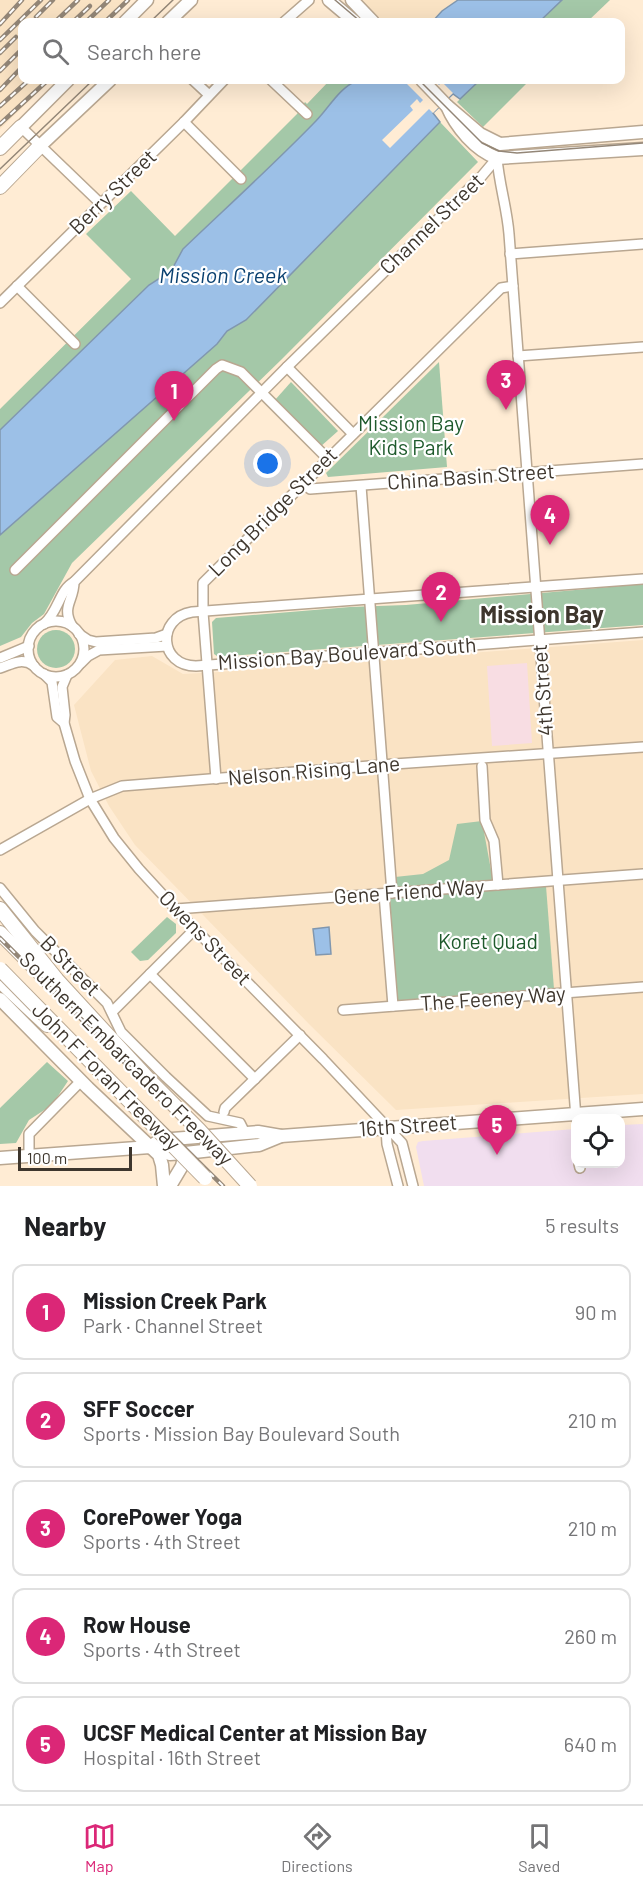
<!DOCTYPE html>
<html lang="en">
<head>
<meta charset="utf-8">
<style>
	:root { --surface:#fff; --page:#f6f6f6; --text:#202124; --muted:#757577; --line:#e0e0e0; --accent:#db2777 }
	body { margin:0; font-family:Barlow,sans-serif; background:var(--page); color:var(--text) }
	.controls { position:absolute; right:18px; bottom:18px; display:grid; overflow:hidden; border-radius:12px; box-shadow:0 6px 24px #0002 }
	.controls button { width:54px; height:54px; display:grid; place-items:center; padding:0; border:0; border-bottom:2px solid var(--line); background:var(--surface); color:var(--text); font:30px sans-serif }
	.scale { position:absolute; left:18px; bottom:15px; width:114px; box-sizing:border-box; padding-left:6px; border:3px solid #3e362d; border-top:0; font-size:16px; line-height:21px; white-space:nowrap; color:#3e362d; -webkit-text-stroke:4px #fff; paint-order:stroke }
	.you { position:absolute; left:268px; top:464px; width:21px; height:21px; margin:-15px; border:4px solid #fff; border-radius:50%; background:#1a73e8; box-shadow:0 0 0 9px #1a73e833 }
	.badge { display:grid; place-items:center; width:39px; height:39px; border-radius:50%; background:var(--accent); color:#fff; font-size:20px; font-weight:700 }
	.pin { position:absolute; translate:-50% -50px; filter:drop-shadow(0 2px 3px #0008) }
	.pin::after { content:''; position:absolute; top:32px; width:21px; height:18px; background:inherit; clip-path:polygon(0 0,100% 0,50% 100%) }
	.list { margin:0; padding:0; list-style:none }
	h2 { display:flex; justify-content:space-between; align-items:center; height:78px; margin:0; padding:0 24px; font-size:26px }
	h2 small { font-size:20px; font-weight:400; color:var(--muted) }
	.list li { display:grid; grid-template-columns:39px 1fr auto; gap:18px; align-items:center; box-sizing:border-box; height:96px; margin:0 12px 12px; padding:0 12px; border:2px solid var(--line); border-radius:12px }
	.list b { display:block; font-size:22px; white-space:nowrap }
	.list p { margin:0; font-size:20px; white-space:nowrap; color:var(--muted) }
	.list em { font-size:20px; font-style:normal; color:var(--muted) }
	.icon { flex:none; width:33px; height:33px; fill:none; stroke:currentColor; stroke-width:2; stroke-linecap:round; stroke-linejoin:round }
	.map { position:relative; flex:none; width:643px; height:1186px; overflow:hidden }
	.search { position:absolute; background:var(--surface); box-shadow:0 6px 24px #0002; left:18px; right:18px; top:18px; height:66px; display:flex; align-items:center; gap:15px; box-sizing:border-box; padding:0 21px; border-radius:12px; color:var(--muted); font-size:22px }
	.sheet { height:618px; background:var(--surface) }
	nav { display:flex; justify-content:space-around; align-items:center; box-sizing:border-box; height:84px; border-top:2px solid var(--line); background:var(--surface); font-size:16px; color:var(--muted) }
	nav a { display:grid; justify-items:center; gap:3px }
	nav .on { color:var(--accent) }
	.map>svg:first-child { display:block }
	.built { fill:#fae3c4 }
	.industrial { fill:#f8dde3 }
	.medical { fill:#f1deef }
	.green { fill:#a4c8a8 }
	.water { fill:#9cc0e7; stroke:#8097af; stroke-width:1.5 }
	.pier { fill:#ffecd4 }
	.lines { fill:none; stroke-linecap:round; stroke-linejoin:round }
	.minor-casing { stroke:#b9a791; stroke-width:12 }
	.major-casing { stroke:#b9a791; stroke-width:15 }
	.highway-casing { stroke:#b9a791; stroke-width:16 }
	.minor { stroke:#fff; stroke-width:9 }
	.major { stroke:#fff; stroke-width:12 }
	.highway { stroke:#fff; stroke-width:14 }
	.tram { stroke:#938677; stroke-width:1.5 }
	.rail-casing { stroke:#938677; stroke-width:4.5 }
	.rail { stroke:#fff; stroke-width:2; stroke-dasharray:7; stroke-linecap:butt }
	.highway-bridge-casing { stroke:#b9a791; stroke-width:16; stroke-linecap:butt }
	.highway-bridge { stroke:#fff; stroke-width:14 }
	.labels { text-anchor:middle; stroke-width:4.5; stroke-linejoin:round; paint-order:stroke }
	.street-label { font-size:21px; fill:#3e362d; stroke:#fff }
	.park-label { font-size:21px; fill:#1e5a2c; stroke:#fff }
	.water-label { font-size:22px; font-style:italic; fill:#0a4170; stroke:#fff }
	.quarter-label { font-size:24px; font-weight:bold; fill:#3e362d; stroke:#fff }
</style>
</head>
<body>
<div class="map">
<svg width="643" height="1186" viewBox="0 0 643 1186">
	<rect width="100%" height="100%" fill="#ffecd4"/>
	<!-- built -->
	<g class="built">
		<path d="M0 0H131L108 22H22V80H51L0 129Z"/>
		<path d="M361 0H458L442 11 432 22H384Z"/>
		<path d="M643 640V1094L396 1110 309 1024 135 845 109 806 91 771 74 705 115 660 152 656 183 674 219 672Z"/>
	</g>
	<!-- industrial -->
	<path class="industrial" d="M527 663 532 743 492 746 487 666Z"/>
	<!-- medical -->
	<path class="medical" d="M643 1124V1186H424L416 1147 418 1142 423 1141 575 1129 576 1164H620L621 1125Z"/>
	<!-- green -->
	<g class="green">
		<path d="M562 0H610L587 22H539Z"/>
		<path d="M330 80H358C337 89 329 109 313 124 271 167 227 207 184 249L171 271 149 285 0 430V409L131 279 86 234 131 191 175 236 297 114 305 102 307 104Z"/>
		<path d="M480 80H530L483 127 457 102Z"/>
		<path d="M440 122 478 162 282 359 72 563 44 614 32 623 21 637 0 646V535L217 344 227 331 246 320Z"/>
		<path d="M439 362 447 467 328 477 326 473Z"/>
		<path d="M291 382 338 431 320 447 275 400Z"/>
		<path d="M643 584V625L229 656H217L214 654 212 622 216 618 350 607 406 605Z"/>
		<circle cx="56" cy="649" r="19"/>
		<path d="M482 821 493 881 396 888 395 877 423 874 449 860 457 824Z"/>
		<path d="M546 886 554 989 397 1001 390 898Z"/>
		<path d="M167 917 176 924V933L148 960 140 961 131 952Z"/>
		<path d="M47 1062 68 1081 52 1105 29 1120 16 1143 0 1144V1108Z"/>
	</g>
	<!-- water -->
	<g class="water">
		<path d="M458 0H562L539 22H432L442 11Z"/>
		<path d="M358 80H480L460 99 453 94 433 113 440 122 246 320 227 331 217 344 0 535V430L149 285 171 271 183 249C227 207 271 167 313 124 329 109 337 89 358 80Z"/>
		<path d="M329 927 331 954 316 955 313 929Z"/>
	</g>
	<!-- pier -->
	<path class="pier" d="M403 80H434L439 85 442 82 453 93 433 113 429 109 390 148 382 140 413 110 410 106 417 99 420 103 423 100Z"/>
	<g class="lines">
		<!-- minor casing -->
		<g class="minor-casing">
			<g id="minor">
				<path d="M284 22 309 0"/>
				<path d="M193 80 209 95"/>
				<path d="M271 80 307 114"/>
				<path d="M184 122 241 179"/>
				<path d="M21 127 100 203"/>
				<path d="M497 158C499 184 507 208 509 234L576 1118"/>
				<path d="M510 254 643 244"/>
				<path d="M17 286 75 344"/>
				<path d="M0 303 184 122 224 80"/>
				<path d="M518 356 643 347"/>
				<path d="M287 367 353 434"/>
				<path d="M302 483 310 489 643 464"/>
				<path d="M361 486 392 893"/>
				<path d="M15 570 216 369 222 365 241 372 327 458"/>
				<path d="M643 579 192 612C156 618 159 666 196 666L643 632"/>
				<circle cx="56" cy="649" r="28"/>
				<path d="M44 624C59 611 59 590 74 582L287 367 481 177 497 158"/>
				<path d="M72 626C61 606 74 601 74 582"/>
				<path d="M79 634 88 640 96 642 156 638 167 634"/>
				<path d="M0 658 29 646"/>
				<path d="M81 663 88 656 99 650 167 646"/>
				<path d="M0 668C12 664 22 657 34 666"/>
				<path d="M44 674 52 682 57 717 64 723"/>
				<path d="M67 675 62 687 65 715 64 723 75 761 90 799 114 838 139 869 184 918 323 1059 402 1143 413 1186"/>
				<path d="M482 766 485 820 494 841 498 885"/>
				<path d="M216 779 203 612V583L501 288 513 286"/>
				<path d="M0 850 90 799 122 786 394 764 643 747"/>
				<path d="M0 888 35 931 107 1003 121 1032 166 1077 208 1116 240 1123 245 1133"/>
				<path d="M384 894 393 1006"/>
				<path d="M176 909 643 874"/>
				<path d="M150 974 255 1079"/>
				<path d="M343 1010 643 987"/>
				<path d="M112 1012 195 929"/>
				<path d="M224 1112 225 1108 300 1035"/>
				<path d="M386 1128 387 1144 398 1186"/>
				<path d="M29 1156V1134L81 1081"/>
				<path d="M579 1164 580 1168"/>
			</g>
		</g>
		<!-- major casing -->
		<g class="major-casing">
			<g id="major">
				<path d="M329 0 355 22"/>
				<path d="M352 0 373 22"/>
				<path d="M125 22 147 0"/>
				<path d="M168 22 191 0"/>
				<path d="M422 80 446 105 480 134 500 144 643 132"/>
				<path d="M447 106C456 127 475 150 497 158L643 149"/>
				<path d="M21 127 68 80"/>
				<path d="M40 146 110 80"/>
				<path d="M0 999 88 1088 159 1155 162 1165 164 1186"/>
				<path d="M150 1147 160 1140 258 1132 281 1136 643 1109"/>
				<path d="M0 1158 150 1147 170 1154 185 1153 259 1145 281 1136"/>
				<path d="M170 1186 182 1166 185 1153"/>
			</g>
		</g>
		<!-- highway casing -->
		<g class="highway-casing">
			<g id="highway">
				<path d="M0 148 21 127"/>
				<path d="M0 187 40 146"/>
				<path d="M0 909 57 980 150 1081"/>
				<path d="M0 933 50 983"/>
				<path d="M0 981 47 1025"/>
			</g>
		</g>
		<!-- minor -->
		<use href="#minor" class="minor"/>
		<!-- major -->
		<use href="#major" class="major"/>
		<!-- highway -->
		<use href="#highway" class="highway"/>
		<!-- tram -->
		<g class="tram">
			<path d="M335 0 361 22"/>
			<path d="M150 22 173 0"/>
			<path d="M419 80 482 143 499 151 517 153 643 143"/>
			<path d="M0 169 93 80"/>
		</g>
		<!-- rail casing -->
		<g class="rail-casing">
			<g id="rail">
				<path d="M36 17 53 0"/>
				<path d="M55 22 78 0"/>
				<path d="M73 22 90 6"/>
				<path d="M86 22 109 0"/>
				<path d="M105 22 128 0"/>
				<path d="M0 24 22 0"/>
				<path d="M0 40 41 0"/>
				<path d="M0 53 16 37"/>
				<path d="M0 71 22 49"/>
				<path d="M0 90 22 67"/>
				<path d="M0 106 29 80"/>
				<path d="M0 124 48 80"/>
				<path d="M0 938 164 1102"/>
				<path d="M0 965 223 1186"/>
			</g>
		</g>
		<!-- rail -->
		<use href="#rail" class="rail"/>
		<!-- highway-bridge casing -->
		<g class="highway-bridge-casing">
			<g id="highway-bridge">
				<path d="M0 969 205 1178"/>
				<path d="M150 1081 199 1130 250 1186"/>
			</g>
		</g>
		<!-- highway-bridge -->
		<use href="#highway-bridge" class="highway-bridge"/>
	</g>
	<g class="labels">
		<!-- street labels -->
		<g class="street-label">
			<text transform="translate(113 192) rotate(-44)" y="7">Berry Street</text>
			<text transform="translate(432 224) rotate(-44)" y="7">Channel Street</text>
			<text transform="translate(471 477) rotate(-4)" y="7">China Basin Street</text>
			<text transform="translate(273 512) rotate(-45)" y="7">Long Bridge Street</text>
			<text transform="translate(347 654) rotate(-4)" y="7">Mission Bay Boulevard South</text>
			<text transform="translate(543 690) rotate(-94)" y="7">4th Street</text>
			<text transform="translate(314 771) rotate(-5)" y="7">Nelson Rising Lane</text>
			<text transform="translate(409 892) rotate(-4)" y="7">Gene Friend Way</text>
			<text transform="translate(205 938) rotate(46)" y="7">Owens Street</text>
			<text transform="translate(70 966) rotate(45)" y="7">B Street</text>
			<text transform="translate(493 999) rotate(-4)" y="7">The Feeney Way</text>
			<text transform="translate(126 1059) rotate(45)" y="7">Southern Embarcadero Freeway</text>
			<text transform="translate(106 1077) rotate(45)" y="7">John F Foran Freeway</text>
			<text transform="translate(408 1126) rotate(-4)" y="7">16th Street</text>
		</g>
		<!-- park labels -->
		<g class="park-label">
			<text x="411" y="431">Mission Bay<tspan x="411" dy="24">Kids Park</tspan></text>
			<text x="488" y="949">Koret Quad</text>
		</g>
		<!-- water labels -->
		<g class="water-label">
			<text x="223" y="283">Mission Creek</text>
		</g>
		<!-- quarter labels -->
		<g class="quarter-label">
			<text x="542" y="623">Mission Bay</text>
		</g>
	</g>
</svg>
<div class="controls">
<button><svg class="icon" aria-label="locate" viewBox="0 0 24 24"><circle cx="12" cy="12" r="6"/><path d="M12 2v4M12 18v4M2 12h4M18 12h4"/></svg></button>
</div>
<div class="scale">100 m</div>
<div class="you"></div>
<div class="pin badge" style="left:174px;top:421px">1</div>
<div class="pin badge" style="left:441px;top:622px">2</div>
<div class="pin badge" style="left:506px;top:410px">3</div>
<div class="pin badge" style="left:550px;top:545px">4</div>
<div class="pin badge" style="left:497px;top:1155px">5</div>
<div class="search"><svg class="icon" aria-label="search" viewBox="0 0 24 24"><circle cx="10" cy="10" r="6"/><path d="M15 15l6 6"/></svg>Search here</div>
</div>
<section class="sheet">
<h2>Nearby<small>5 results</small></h2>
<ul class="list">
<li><span class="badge">1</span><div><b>Mission Creek Park</b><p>Park · Channel Street</p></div><em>90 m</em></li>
<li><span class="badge">2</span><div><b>SFF Soccer</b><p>Sports · Mission Bay Boulevard South</p></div><em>210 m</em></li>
<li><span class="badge">3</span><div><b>CorePower Yoga</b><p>Sports · 4th Street</p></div><em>210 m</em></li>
<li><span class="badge">4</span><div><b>Row House</b><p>Sports · 4th Street</p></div><em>260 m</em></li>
<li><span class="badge">5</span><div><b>UCSF Medical Center at Mission Bay</b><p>Hospital · 16th Street</p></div><em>640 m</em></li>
</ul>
</section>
<nav>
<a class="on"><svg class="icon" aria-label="map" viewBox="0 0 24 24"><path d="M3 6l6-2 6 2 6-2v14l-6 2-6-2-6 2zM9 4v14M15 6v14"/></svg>Map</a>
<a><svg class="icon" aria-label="directions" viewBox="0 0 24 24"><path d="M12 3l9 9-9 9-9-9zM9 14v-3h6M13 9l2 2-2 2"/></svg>Directions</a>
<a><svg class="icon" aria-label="saved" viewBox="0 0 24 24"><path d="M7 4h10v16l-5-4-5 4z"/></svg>Saved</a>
</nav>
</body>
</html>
